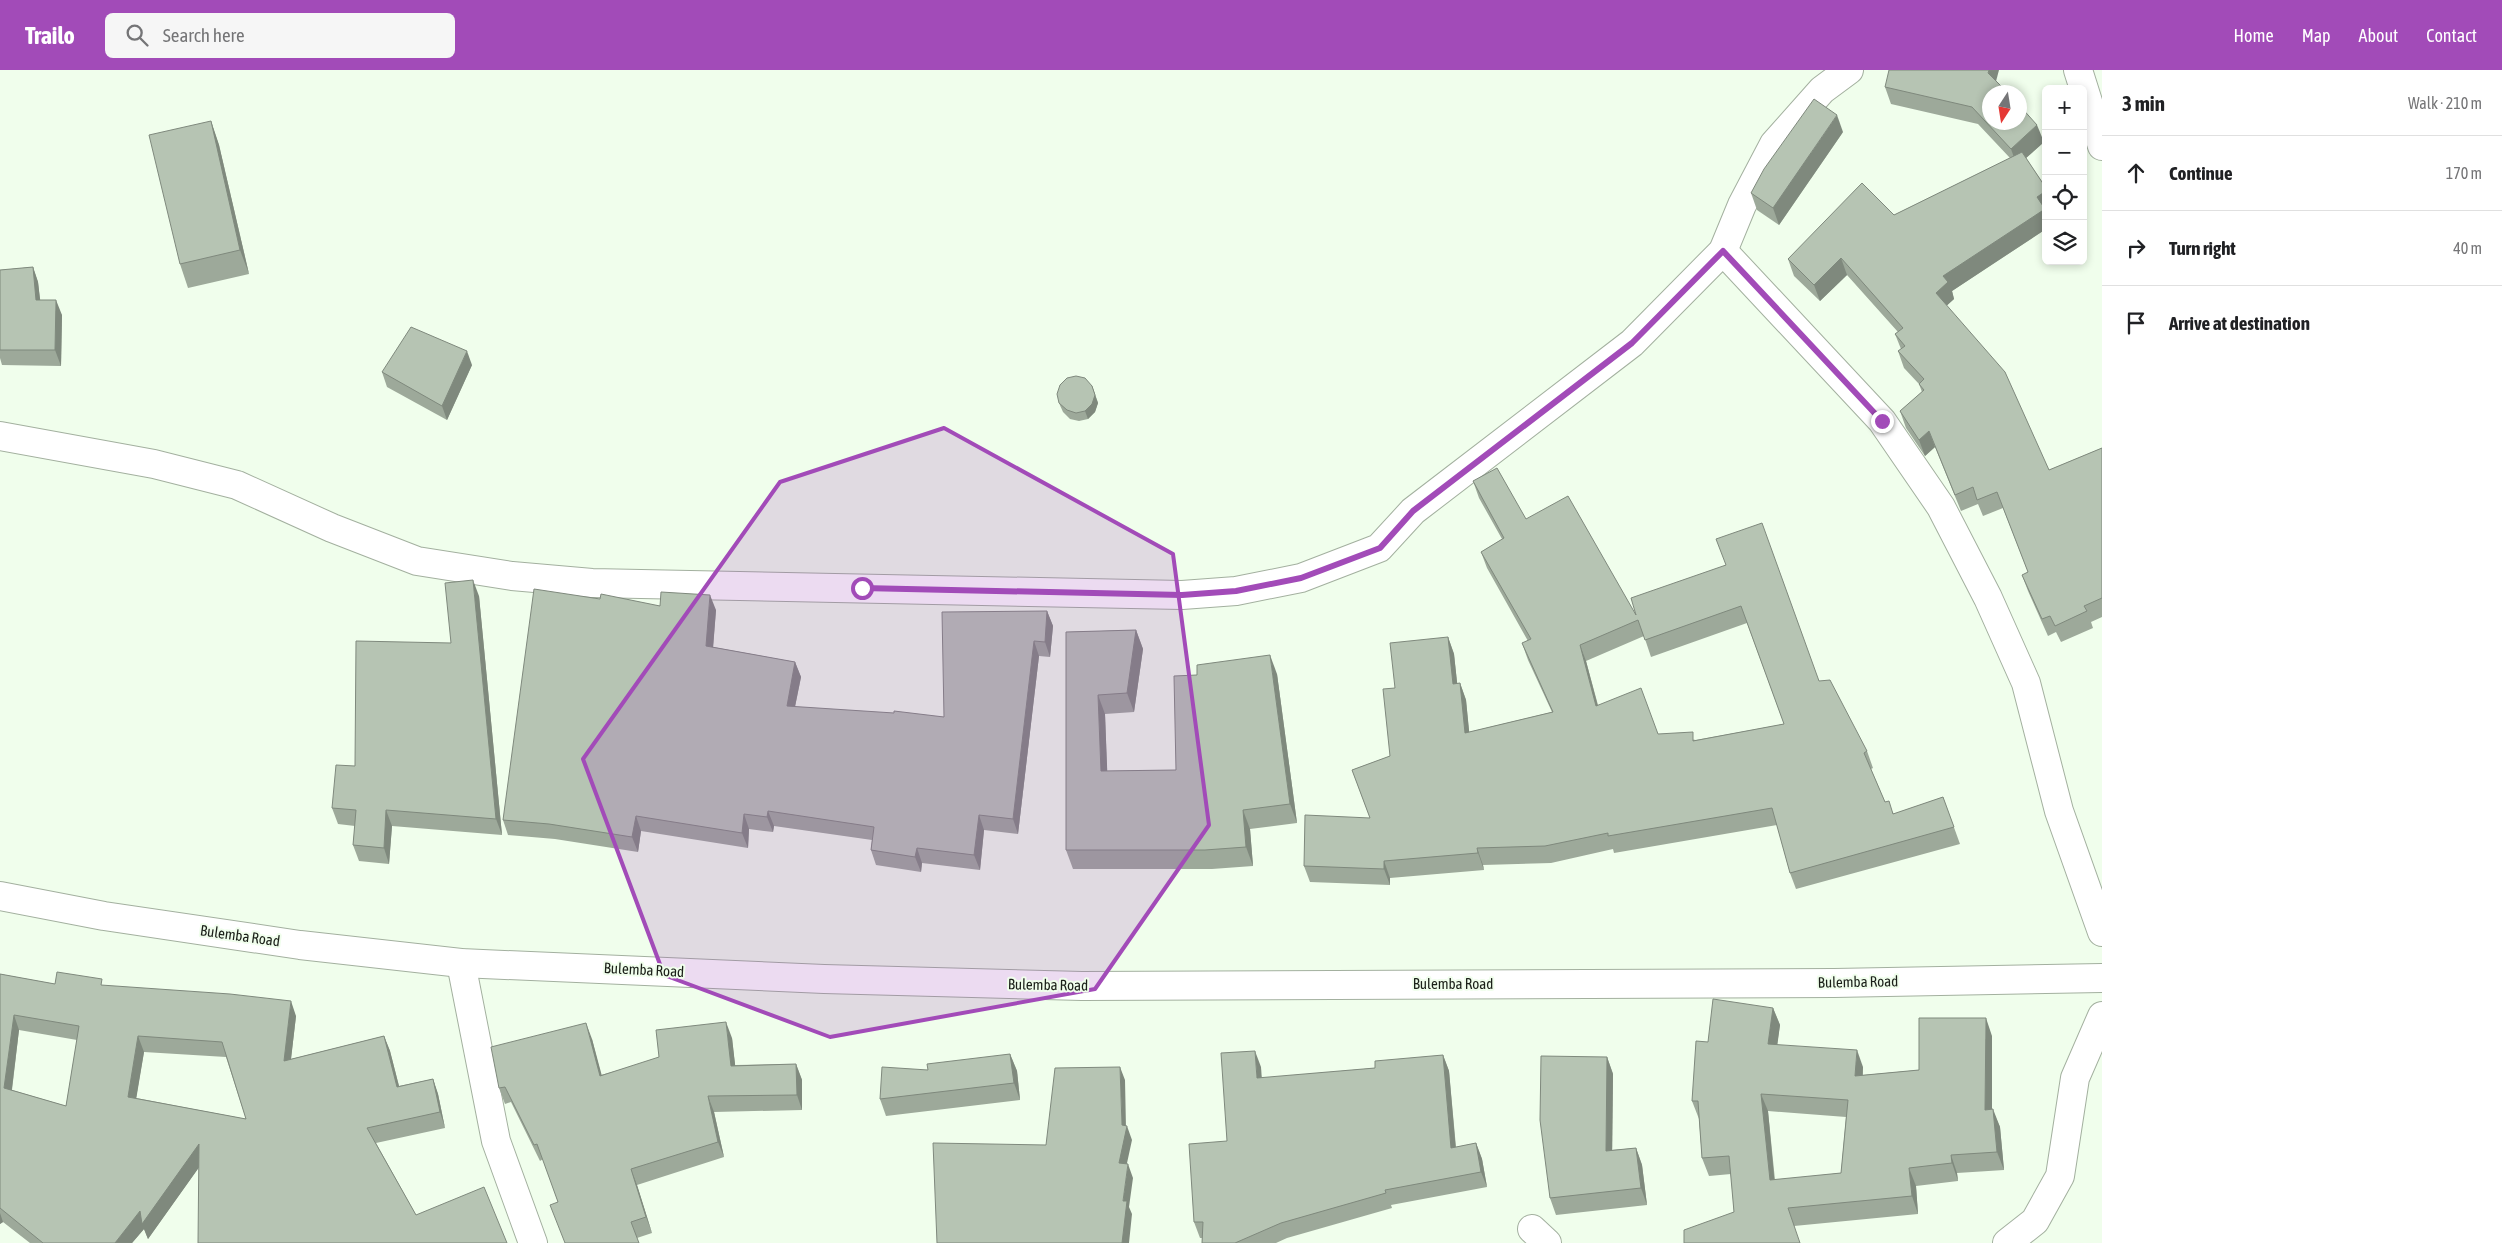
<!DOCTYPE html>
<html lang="en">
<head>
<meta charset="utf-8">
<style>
	:root { --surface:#fff; --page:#f6f6f6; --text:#202124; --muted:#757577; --line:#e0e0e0; --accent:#a24bb8 }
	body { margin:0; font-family:"Asap Condensed",sans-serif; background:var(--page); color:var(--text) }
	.controls { position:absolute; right:15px; top:15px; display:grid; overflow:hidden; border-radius:8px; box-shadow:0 2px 8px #0003 }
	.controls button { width:45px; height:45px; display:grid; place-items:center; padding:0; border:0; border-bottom:1px solid var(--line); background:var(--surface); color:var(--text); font:25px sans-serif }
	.compass { position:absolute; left:1982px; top:15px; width:45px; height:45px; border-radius:50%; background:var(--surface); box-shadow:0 2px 8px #0003; rotate:192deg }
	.stop { position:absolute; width:15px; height:15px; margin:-11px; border:4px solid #a24bb8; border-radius:50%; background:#fff }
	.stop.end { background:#a24bb8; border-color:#fff; box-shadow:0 1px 5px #0008 }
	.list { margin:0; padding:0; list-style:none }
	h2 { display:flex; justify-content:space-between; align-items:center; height:65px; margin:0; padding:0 20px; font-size:21px }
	h2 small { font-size:16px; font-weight:400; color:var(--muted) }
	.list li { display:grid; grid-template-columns:32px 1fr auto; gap:15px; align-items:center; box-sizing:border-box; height:75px; padding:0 20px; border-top:1px solid var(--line) }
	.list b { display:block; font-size:19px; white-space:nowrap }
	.list em { font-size:16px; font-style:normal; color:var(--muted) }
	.icon { flex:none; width:28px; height:28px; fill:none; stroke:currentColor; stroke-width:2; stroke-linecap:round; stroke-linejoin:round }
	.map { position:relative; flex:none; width:2102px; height:1173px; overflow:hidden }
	header { display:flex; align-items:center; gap:30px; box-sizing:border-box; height:70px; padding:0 25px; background:var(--accent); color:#fff }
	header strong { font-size:24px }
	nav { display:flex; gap:28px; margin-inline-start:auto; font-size:18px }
	.search { width:350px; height:45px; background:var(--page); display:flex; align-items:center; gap:12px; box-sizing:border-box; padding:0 18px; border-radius:8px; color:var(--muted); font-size:19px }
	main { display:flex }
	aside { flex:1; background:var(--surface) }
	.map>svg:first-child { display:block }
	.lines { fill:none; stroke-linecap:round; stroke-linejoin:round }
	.street-casing { stroke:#a3b09f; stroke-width:30 }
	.secondary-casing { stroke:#a3b09f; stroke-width:30 }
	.street { stroke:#fff; stroke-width:28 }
	.secondary { stroke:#fff; stroke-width:28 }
	.wall { fill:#9da99a; fill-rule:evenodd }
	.shaded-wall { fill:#7f897d }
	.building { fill:#b6c4b3; stroke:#7f897d; fill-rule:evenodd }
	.route { stroke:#a24bb8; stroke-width:6 }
	.marked { fill:#a24bb8; fill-opacity:0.2; stroke:#a24bb8; stroke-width:4; stroke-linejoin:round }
	.labels { text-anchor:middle; stroke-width:4; stroke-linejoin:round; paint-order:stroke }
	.street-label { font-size:15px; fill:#1b2019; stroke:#f0feec }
</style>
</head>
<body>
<header>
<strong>Trailo</strong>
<div class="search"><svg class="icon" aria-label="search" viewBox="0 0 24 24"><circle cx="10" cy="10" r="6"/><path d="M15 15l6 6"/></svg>Search here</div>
<nav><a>Home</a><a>Map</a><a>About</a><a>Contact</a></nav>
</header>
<main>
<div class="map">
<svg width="2102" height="1173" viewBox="0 0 2102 1173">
	<rect width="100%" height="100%" fill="#f0feec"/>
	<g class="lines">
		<!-- street casing -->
		<g class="street-casing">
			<g id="street">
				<path d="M2078 0 2102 76"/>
				<path d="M1723 181 1882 351 1941 437 1988 528 2026 613 2059 741 2102 862"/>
				<path d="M0 366 154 394 237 415 332 458 417 491 512 506 592 513 1182 525 1236 521 1301 508 1379 478 1413 441 1632 273 1723 181 1742 135 1774 74 1822 20 1849 0"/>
				<path d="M461 893 496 1071 533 1173"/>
				<path d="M1532 1159 1547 1173"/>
				<path d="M2007 1173 2035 1151 2060 1106 2075 1008 2102 946"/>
			</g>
		</g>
		<!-- secondary casing -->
		<g class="secondary-casing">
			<path id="secondary" d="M0 826 104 846 300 875 461 893 824 909 1082 916 1834 913 2102 908"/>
		</g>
		<!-- street -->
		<use href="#street" class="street"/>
		<!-- secondary -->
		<use href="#secondary" class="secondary"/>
	</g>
	<!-- wall -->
	<g class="wall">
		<path d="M1996 11 2044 72 2026 88 2046 118V159L1952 221 1954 229 1946 236 2049 400 2102 378V547L2091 552 2093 558 2061 572 2056 562 2048 566 2028 521 2022 505 2028 502 2003 438 1983 446 1978 434 1961 441 1935 377 1925 386 1906 358 1900 341 1922 322 1919 314 1904 298 1898 281 1901 279 1895 264 1898 262 1847 205 1820 231 1794 206 1788 189 1894 145 2010 88 1978 54 1891 34 1885 17Z"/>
		<path d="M211 51 219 75 249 204 188 218 180 194Z"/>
		<path d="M1843 62 1779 155 1757 140 1751 123Z"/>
		<path d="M33 197 38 212 40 230 62 245 61 296 2 295 0 288V200Z"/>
		<path d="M472 295 447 350 387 317 382 302Z"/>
		<path d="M1092 316 1098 333 1095 342 1088 349 1079 351 1070 349 1063 342 1059 333Z"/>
		<path d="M1473 411 1526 449 1636 545 1726 495 1819 611 1867 681 1873 698 1871 699 1885 732 1894 744 1943 727 1960 774 1796 819 1790 803 1777 755 1614 783 1613 779 1551 793 1483 795 1484 800 1390 808V815L1310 812 1304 796 1370 748 1352 700 1390 686 1395 618 1448 567 1454 584 1457 613H1460L1466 630 1469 662 1552 642 1528 590 1522 573 1528 571 1487 498 1481 482 1502 469 1479 428ZM1747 553 1784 654 1696 670 1658 664 1598 635 1586 591 1644 566 1651 587Z"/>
		<path d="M479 526 502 765 392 756 389 794 359 791 353 775 355 756 338 754 332 738 355 696 451 573Z"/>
		<path d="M600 529 660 536 716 540 713 577 795 592 801 607 795 637 944 647 1047 541 1053 556 1050 587 1039 586 1018 764 984 760 980 800 922 793 921 802 876 795 871 780 872 770 774 756 773 762 749 759 748 778 641 761 638 782 555 769 508 765 503 750Z"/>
		<path d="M1136 560 1143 579 1134 642 1105 644 1107 701 1176 700 1277 604 1297 753 1250 759 1253 796 1212 799H1073L1066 780V562Z"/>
		<path d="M0 904 55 914 105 916 296 946 291 989 384 966 390 981 399 1016 433 1009 438 1024 445 1058 376 1073 416 1145 507 1173 199 1097 148 1169 144 1159 132 1173H30L3 1152 0 1154ZM19 960 77 970 66 1036 12 1020ZM144 982 226 987 246 1049 136 1028Z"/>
		<path d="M1773 938 1780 955 1777 975 1863 997V1005L1919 1000 1992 966V1039L2000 1057 2004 1100 1957 1103 1958 1111 1916 1116 1918 1144 1794 1156 1734 1142 1731 1104 1709 1106 1702 1088 1699 1049 1692 1031 1708 972ZM1768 1041 1846 1047 1841 1103 1775 1110Z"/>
		<path d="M732 968 735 995 796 994 802 1010V1040L714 1042 724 1087 637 1115 652 1163 637 1168 558 1132 543 1089 540 1091 511 1032 505 1034 499 1018 592 969 601 1005Z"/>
		<path d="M1010 984 1017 1001 1020 1030 886 1046 880 1029 928 1000Z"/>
		<path d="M1443 985 1449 1001 1456 1077 1476 1073 1482 1089 1487 1117 1391 1135 1392 1138 1287 1168 1276 1173H1202V1168H1200L1194 1152 1227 1071 1261 997V1008L1375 998Z"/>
		<path d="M1607 987 1613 1004 1612 1080 1636 1078 1642 1095 1647 1135 1556 1145 1550 1128Z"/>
	</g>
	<!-- shaded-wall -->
	<g class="shaded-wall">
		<path d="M1989 0H1999L1994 19 1988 3Z"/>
		<path d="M1837 45 1843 62 1779 155 1773 138Z"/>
		<path d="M211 51 219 75 249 204 240 180Z"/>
		<path d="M2037 55 2044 72 2017 96 2011 79Z"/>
		<path d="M2046 121V159L1952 221 1954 229 1942 240 1936 223 1943 206 2037 127Z"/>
		<path d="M1841 188 1847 205 1820 231 1814 215Z"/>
		<path d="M33 197 38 212 42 245 36 230Z"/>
		<path d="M56 230 62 245 61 296 55 280Z"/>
		<path d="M467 281 472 295 447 350 442 336Z"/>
		<path d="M1092 316 1098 333 1095 342 1088 349 1085 341Z"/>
		<path d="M1929 361 1935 377 1925 386 1919 370Z"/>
		<path d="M473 510 479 526 502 765 496 749Z"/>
		<path d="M710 525 716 540 712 591 706 576Z"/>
		<path d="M1047 541 1053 556 1050 587 1045 572Z"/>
		<path d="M1136 560 1143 579 1134 642 1127 623Z"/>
		<path d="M1448 567 1454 584 1459 630 1453 614Z"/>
		<path d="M1034 571 1039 586 1018 764 1013 749Z"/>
		<path d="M1580 575 1586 591 1602 652 1596 636Z"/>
		<path d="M1270 585 1277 604 1297 753 1290 734Z"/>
		<path d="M795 592 801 607 792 651 787 636Z"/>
		<path d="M1460 613 1466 630 1471 680 1465 663Z"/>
		<path d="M1098 625 1105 644 1108 720 1101 701Z"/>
		<path d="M386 740 392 756 389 794 384 778Z"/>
		<path d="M1243 740 1250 759 1253 796 1246 777Z"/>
		<path d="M768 741 774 756 773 762 767 747Z"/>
		<path d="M744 744 749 759 748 778 742 763Z"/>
		<path d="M979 745 984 760 980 800 974 785Z"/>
		<path d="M636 746 641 761 638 782 632 767Z"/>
		<path d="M917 778 922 793 921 802 915 787Z"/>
		<path d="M1477 778 1483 795 1484 800 1478 783Z"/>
		<path d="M1384 791 1390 808V815L1384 799Z"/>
		<path d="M291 931 296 946 289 1006 284 991Z"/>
		<path d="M1773 938 1780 955 1775 992 1768 974Z"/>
		<path d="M14 945 19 960 10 1034 4 1018Z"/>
		<path d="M1986 948 1992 966V1058L1985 1040Z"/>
		<path d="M726 952 732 968 737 1011 731 996Z"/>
		<path d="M586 953 592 969 606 1021 600 1006Z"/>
		<path d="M138 966 144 982 134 1042 128 1027Z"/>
		<path d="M384 966 390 981 403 1032 397 1017Z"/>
		<path d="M1857 980 1863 997 1861 1024 1855 1006Z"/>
		<path d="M1255 981 1261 997 1263 1024 1257 1008Z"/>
		<path d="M1010 984 1017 1001 1020 1030 1014 1013Z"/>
		<path d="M1443 985 1449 1001 1457 1093 1451 1078Z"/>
		<path d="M1607 987 1613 1004 1612 1098 1606 1081Z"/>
		<path d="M796 994 802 1010V1040L797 1025Z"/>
		<path d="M1120 997 1125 1010 1126 1059 1127 1056 1132 1070 1124 1107 1119 1093 1122 1055Z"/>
		<path d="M433 1009 438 1024 445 1058 440 1042Z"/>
		<path d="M1761 1024 1768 1041 1776 1128 1770 1110Z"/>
		<path d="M708 1026 714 1042 724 1087 718 1072Z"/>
		<path d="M1993 1039 2000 1057 2004 1100 1997 1082Z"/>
		<path d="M1476 1073 1482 1089 1487 1117 1481 1102Z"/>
		<path d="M199 1074 205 1089 148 1169 144 1159 132 1173H115L140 1141Z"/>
		<path d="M1636 1078 1642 1095 1647 1135 1641 1118Z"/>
		<path d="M1951 1085 1957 1103 1958 1111 1952 1093Z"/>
		<path d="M1128 1094 1133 1108 1129 1137 1132 1144 1129 1173H1122L1123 1131Z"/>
		<path d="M1909 1098 1916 1116 1918 1144 1912 1126Z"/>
		<path d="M631 1099 637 1115 652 1163 646 1147Z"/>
		<path d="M0 1143 3 1152 0 1154Z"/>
	</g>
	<!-- building -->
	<g class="building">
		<path d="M1889 0H1989L1988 3 2007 22H1990V52H2020V36L2037 55 2011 79 1972 37 1885 17Z"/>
		<path d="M1814 29 1837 45 1773 138 1751 123 1764 99Z"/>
		<path d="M211 51 240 180 180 194 149 65Z"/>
		<path d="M2022 82 2046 118V121L2037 127 2045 139 1943 206 1948 212 1936 223 2005 302 2049 400 2102 378V528L2084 536 2087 541 2055 556 2050 546 2042 549 2022 505 2028 502 1997 422 1977 430 1973 417 1955 425 1929 361 1919 370 1900 341 1924 320 1919 314 1924 309 1898 281 1905 276 1895 264 1903 258 1841 188 1814 215 1788 189 1862 113 1894 145Z"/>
		<path d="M33 197 36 230H56L55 280H0V200Z"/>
		<path d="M411 257 467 281 442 336 382 302Z"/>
		<path d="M1076 306 1085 308 1092 316 1095 325 1092 334 1085 341 1076 343 1067 340 1059 333 1057 324 1060 315 1067 308Z"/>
		<path d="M1497 398 1526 449 1568 426 1636 545 1631 528 1726 495 1716 469 1762 453 1819 611 1830 610 1867 681 1864 683 1885 732 1889 731 1893 744 1943 727 1954 757 1790 803 1772 738 1608 766V763L1545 776 1477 778 1478 783 1384 791V799L1304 796 1305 745 1370 748 1352 700 1390 686 1383 619 1395 618 1390 573 1448 567 1453 614 1460 613 1465 663 1553 642 1522 573 1531 569 1481 482 1504 468 1473 411ZM1741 536 1784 654 1693 671V662L1658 664 1641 618 1596 636 1580 575 1638 550 1645 570Z"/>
		<path d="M473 510 496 749 386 740 384 778 353 775 356 740 332 738 336 695 355 696 356 571 451 573 445 513Z"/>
		<path d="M534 519 600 529 601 524 660 536 661 522 710 525 706 576 795 592 787 636 894 643V641L944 647 942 542 1047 541 1045 572 1034 571 1013 749 979 745 974 785 917 778 915 787 871 780 874 757 768 741 767 747 744 744 742 763 636 746 632 767 549 754 503 750Z"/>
		<path d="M1136 560 1127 623 1098 625 1101 701 1176 700 1174 606 1197 605V595L1270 585 1290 734 1243 740 1246 777 1205 780H1066V562Z"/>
		<path d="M57 902 102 909 101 915 230 924 291 931 284 991 384 966 397 1017 433 1009 440 1042 367 1058 416 1145 484 1117 507 1173H198L199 1074 142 1154 140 1141 115 1173H43L0 1138V904L55 914ZM14 945 79 956 66 1036 4 1018ZM138 966 222 972 246 1049 128 1027Z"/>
		<path d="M1713 929 1773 938 1768 974 1857 980 1855 1006 1919 1000V948H1986L1985 1040 1993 1039 1997 1082 1951 1085 1952 1093 1909 1098 1912 1126 1788 1138 1800 1173H1684V1160L1734 1142 1729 1086 1702 1088 1698 1031H1692L1696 971 1708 972ZM1761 1024 1848 1030 1841 1103 1770 1110Z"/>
		<path d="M726 952 731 996 796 994 797 1025 708 1026 718 1072 631 1099 646 1147 631 1152 639 1173H565L550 1135 558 1132 537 1074 534 1075 505 1017 499 1018 491 977 586 953 600 1006 659 987 656 960Z"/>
		<path d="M1255 981 1257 1008 1375 998V991L1443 985 1451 1078 1476 1073 1481 1102 1385 1120 1386 1123 1281 1153 1235 1173H1202L1203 1152H1194L1189 1074 1227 1071 1221 983Z"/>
		<path d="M1010 984 1014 1013 880 1029 882 997 928 1000 927 994Z"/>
		<path d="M1541 986 1607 987 1606 1081 1636 1078 1641 1118 1550 1128 1540 1050Z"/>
		<path d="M1120 997 1122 1055 1127 1056 1119 1093 1128 1094 1123 1131H1127L1122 1173H937L933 1073 1046 1075 1055 998Z"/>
	</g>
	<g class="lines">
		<!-- route -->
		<path class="route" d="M862 518 1182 525 1236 521 1301 508 1380 478 1413 441 1632 273 1723 181 1882 351"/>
	</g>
	<!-- marked area -->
	<path class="marked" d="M944 358 1173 484 1209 755 1095 919 830 967 664 905 583 689 780 412Z"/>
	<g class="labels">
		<!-- street labels -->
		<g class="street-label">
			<text transform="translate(240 866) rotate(8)" y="5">Bulemba Road</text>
			<text transform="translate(644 900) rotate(3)" y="5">Bulemba Road</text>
			<text transform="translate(1858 912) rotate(-1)" y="5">Bulemba Road</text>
			<text x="1453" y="919">Bulemba Road</text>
			<text transform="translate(1048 915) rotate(1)" y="5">Bulemba Road</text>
		</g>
	</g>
</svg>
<div class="controls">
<button>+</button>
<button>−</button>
<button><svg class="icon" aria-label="locate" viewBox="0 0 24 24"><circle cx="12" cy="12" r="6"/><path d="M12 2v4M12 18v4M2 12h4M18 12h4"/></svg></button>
<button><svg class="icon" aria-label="layers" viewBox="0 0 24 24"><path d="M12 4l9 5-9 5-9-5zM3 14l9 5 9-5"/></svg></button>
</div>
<svg class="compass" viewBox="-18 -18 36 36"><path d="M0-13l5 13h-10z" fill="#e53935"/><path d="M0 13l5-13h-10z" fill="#757577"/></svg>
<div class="stop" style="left:862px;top:518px"></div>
<div class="stop end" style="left:1882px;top:351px"></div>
</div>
<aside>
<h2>3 min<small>Walk · 210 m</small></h2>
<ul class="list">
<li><svg class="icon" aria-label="ahead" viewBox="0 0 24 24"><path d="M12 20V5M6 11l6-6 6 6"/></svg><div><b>Continue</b></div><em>170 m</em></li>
<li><svg class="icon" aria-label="right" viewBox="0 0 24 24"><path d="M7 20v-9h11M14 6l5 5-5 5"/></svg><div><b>Turn right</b></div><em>40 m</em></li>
<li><svg class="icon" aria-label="arrive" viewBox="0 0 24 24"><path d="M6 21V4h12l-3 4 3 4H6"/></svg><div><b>Arrive at destination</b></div></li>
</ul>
</aside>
</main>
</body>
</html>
